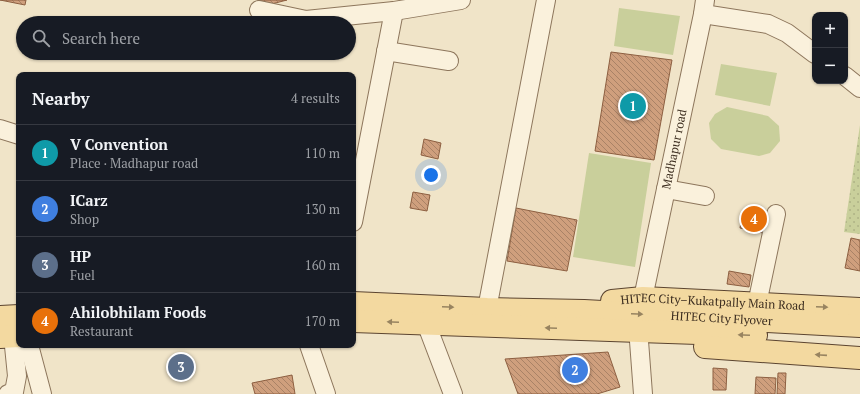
<!DOCTYPE html>
<html lang="en">
<head>
<meta charset="utf-8">
<style>
	:root { --surface:#171b24; --page:#20242c; --text:#f1f3f6; --muted:#9ea1a6; --line:#363941; --accent:#7c3aed }
	body { margin:0; font-family:"PT Serif",serif; background:var(--page); color:var(--text) }
	.controls { position:absolute; right:12px; top:12px; display:grid; overflow:hidden; border-radius:8px; box-shadow:0 1px 3px #0004 }
	.controls button { width:36px; height:36px; display:grid; place-items:center; padding:0; border:0; border-bottom:1px solid var(--line); background:var(--surface); color:var(--text); font:20px sans-serif }
	.you { position:absolute; left:431px; top:175px; width:14px; height:14px; margin:-10px; border:3px solid #fff; border-radius:50%; background:#1a73e8; box-shadow:0 0 0 6px #1a73e833 }
	.badge { display:grid; place-items:center; width:26px; height:26px; border-radius:50%; background:var(--accent); color:#fff; font-size:13px; font-weight:700 }
	.pin { position:absolute; translate:-50% -50%; border:2px solid #fff; box-shadow:0 1px 4px #0006 }
	.list { margin:0; padding:0; list-style:none }
	h2 { display:flex; justify-content:space-between; align-items:center; height:52px; margin:0; padding:0 16px; font-size:17px }
	h2 small { font-size:13px; font-weight:400; color:var(--muted) }
	.list li { display:grid; grid-template-columns:26px 1fr auto; gap:12px; align-items:center; box-sizing:border-box; height:56px; padding:0 16px; border-top:1px solid var(--line) }
	.list b { display:block; font-size:15px; white-space:nowrap }
	.list p { margin:0; font-size:13px; white-space:nowrap; color:var(--muted) }
	.list em { font-size:13px; font-style:normal; color:var(--muted) }
	.icon { flex:none; width:22px; height:22px; fill:none; stroke:currentColor; stroke-width:2; stroke-linecap:round; stroke-linejoin:round }
	.map { position:relative; flex:none; width:860px; height:394px; overflow:hidden }
	.search { position:absolute; background:var(--surface); box-shadow:0 1px 3px #0004; left:16px; top:16px; width:340px; height:44px; display:flex; align-items:center; gap:10px; box-sizing:border-box; padding:0 14px; border-radius:22px; color:var(--muted); font-size:15px }
	.panel { position:absolute; background:var(--surface); box-shadow:0 1px 3px #0004; left:16px; top:72px; width:340px; height:276px; border-radius:8px }
	.map>svg:first-child { display:block }
	.grass { fill:#c9cf9b }
	.park { fill:url(#park-dots) }
	.building { fill:url(#building-back-hatch); stroke:#8d5f41 }
	.lines { fill:none; stroke-linecap:round; stroke-linejoin:round }
	.minor-casing { stroke:#8d765c; stroke-width:20 }
	.major-casing { stroke:#5b4430; stroke-width:24 }
	.minor { stroke:#faf1dc; stroke-width:18 }
	.major { stroke:#f3d9a0; stroke-width:22 }
	.oneway { fill:#988460 }
	.labels { text-anchor:middle; stroke-width:3.5; stroke-linejoin:round; paint-order:stroke }
	.street-label { font-size:12px; fill:#3d2e20; stroke:#f7eed8 }
</style>
</head>
<body>
<div class="map">
<svg width="860" height="394" viewBox="0 0 860 394">
	<defs>
		<pattern id="park-dots" width="8" height="8" patternUnits="userSpaceOnUse"><rect width="8" height="8" fill="#c9cf9b"/><path d="M2 2h.1M6 6h.1" fill="none" stroke="#aeb285" stroke-width="1.8" stroke-linecap="round"/></pattern>
		<pattern id="building-back-hatch" width="6" height="6" patternUnits="userSpaceOnUse"><rect width="6" height="6" fill="#cf9f7d"/><path d="M-1 5l2 2M0 0l6 6M5-1l2 2" fill="none" stroke="#a98266"/></pattern>
	</defs>
	<rect width="100%" height="100%" fill="#f0e4c8"/>
	<!-- grass -->
	<g class="grass">
		<path d="M619 8 680 16 673 55 614 46Z"/>
		<path d="M721 64 777 73 770 106 715 95Z"/>
		<path d="M727 107 768 116 779 126 780 141 770 153 759 156 721 149 711 139 709 123 715 114Z"/>
		<path d="M589 153 651 163 635 267 573 257Z"/>
	</g>
	<!-- park -->
	<path class="park" d="M860 125V234L844 232Z"/>
	<!-- building -->
	<g class="building">
		<path d="M0 0H26L25 5Z"/>
		<path d="M258 0H287L260 7Z"/>
		<path d="M611 52 672 60 654 160 595 151Z"/>
		<path d="M424 139 441 143 438 159 421 155Z"/>
		<path d="M413 192 430 195 427 211 410 208Z"/>
		<path d="M516 208 577 220 567 271 507 261Z"/>
		<path d="M743 210 766 214 763 233 740 228Z"/>
		<path d="M851 238 860 240V271L845 268Z"/>
		<path d="M729 271 751 275 749 287 727 284Z"/>
		<path d="M608 352 620 387 597 394H518L505 359Z"/>
		<path d="M713 368 727 369 726 390H713Z"/>
		<path d="M778 373H786L785 394H777Z"/>
		<path d="M292 375 295 394H255L252 383Z"/>
		<path d="M756 377 776 378 775 394H755Z"/>
	</g>
	<g class="lines">
		<!-- minor casing -->
		<g class="minor-casing">
			<g id="minor">
				<path d="M259 10 306 20 394 11 461 0"/>
				<path d="M703 14 768 24 787 33 815 54"/>
				<path d="M386 51 449 61"/>
				<path d="M845 76 860 88"/>
				<path d="M0 129 19 135"/>
				<path d="M666 189 705 196"/>
				<path d="M353 222 394 11"/>
				<path id="s1" d="M643 298 703 14 705 0"/>
				<path d="M757 304 776 214"/>
				<path d="M487 309 546 0"/>
				<path d="M426 323 453 394"/>
				<path d="M639 341 643 394"/>
				<path d="M29 345 42 394"/>
				<path d="M309 345 326 394"/>
				<path d="M8 394 14 392 17 376 13 336"/>
			</g>
		</g>
		<!-- major casing -->
		<g class="major-casing">
			<g id="major">
				<path id="s2" d="M612 301 643 298 860 309"/>
				<path id="s3" d="M353 303 487 309 584 311 860 326"/>
				<path d="M0 317 19 316"/>
				<path d="M353 321 756 335"/>
				<path d="M0 337 19 336"/>
				<path d="M705 347 860 358"/>
			</g>
		</g>
		<!-- minor -->
		<use href="#minor" class="minor"/>
		<!-- major -->
		<use href="#major" class="major"/>
	</g>
	<!-- one-way arrows -->
	<defs><path id="oneway-solid" d="M-6-.8H1V-3.2L6.5 0L1 3.2V.8H-6Z"/></defs>
	<g class="oneway">
		<use href="#oneway-solid" transform="translate(448 307) rotate(3)"/>
		<use href="#oneway-solid" transform="translate(822 307) rotate(3)"/>
		<use href="#oneway-solid" transform="translate(637 314) rotate(3)"/>
		<use href="#oneway-solid" transform="translate(393 322) rotate(-178)"/>
		<use href="#oneway-solid" transform="translate(551 328) rotate(-178)"/>
		<use href="#oneway-solid" transform="translate(744 335) rotate(-177)"/>
		<use href="#oneway-solid" transform="translate(821 355) rotate(-176)"/>
	</g>
	<g class="labels">
		<!-- street labels -->
		<g class="street-label">
			<text dy="4" stroke="none"><textPath href="#s1" startOffset="152">Madhapur road</textPath></text>
			<text dy="4" stroke="none"><textPath href="#s2" startOffset="101">HITEC City–Kukatpally Main Road</textPath></text>
			<text dy="4" stroke="none"><textPath href="#s3" startOffset="369">HITEC City Flyover</textPath></text>
		</g>
	</g>
</svg>
<div class="controls">
<button>+</button>
<button>−</button>
</div>
<div class="you"></div>
<div class="pin badge" style="left:633px;top:106px;background:#0f9aa8">1</div>
<div class="pin badge" style="left:575px;top:370px;background:#3f7fe0">2</div>
<div class="pin badge" style="left:181px;top:367px;background:#5c6f8a">3</div>
<div class="pin badge" style="left:754px;top:219px;background:#e8710a">4</div>
<div class="search"><svg class="icon" aria-label="search" viewBox="0 0 24 24"><circle cx="10" cy="10" r="6"/><path d="M15 15l6 6"/></svg>Search here</div>
<section class="panel">
<h2>Nearby<small>4 results</small></h2>
<ul class="list">
<li><span class="badge" style="background:#0f9aa8">1</span><div><b>V Convention</b><p>Place · Madhapur road</p></div><em>110 m</em></li>
<li><span class="badge" style="background:#3f7fe0">2</span><div><b>ICarz</b><p>Shop</p></div><em>130 m</em></li>
<li><span class="badge" style="background:#5c6f8a">3</span><div><b>HP</b><p>Fuel</p></div><em>160 m</em></li>
<li><span class="badge" style="background:#e8710a">4</span><div><b>Ahilobhilam Foods</b><p>Restaurant</p></div><em>170 m</em></li>
</ul>
</section>
</div>
</body>
</html>
